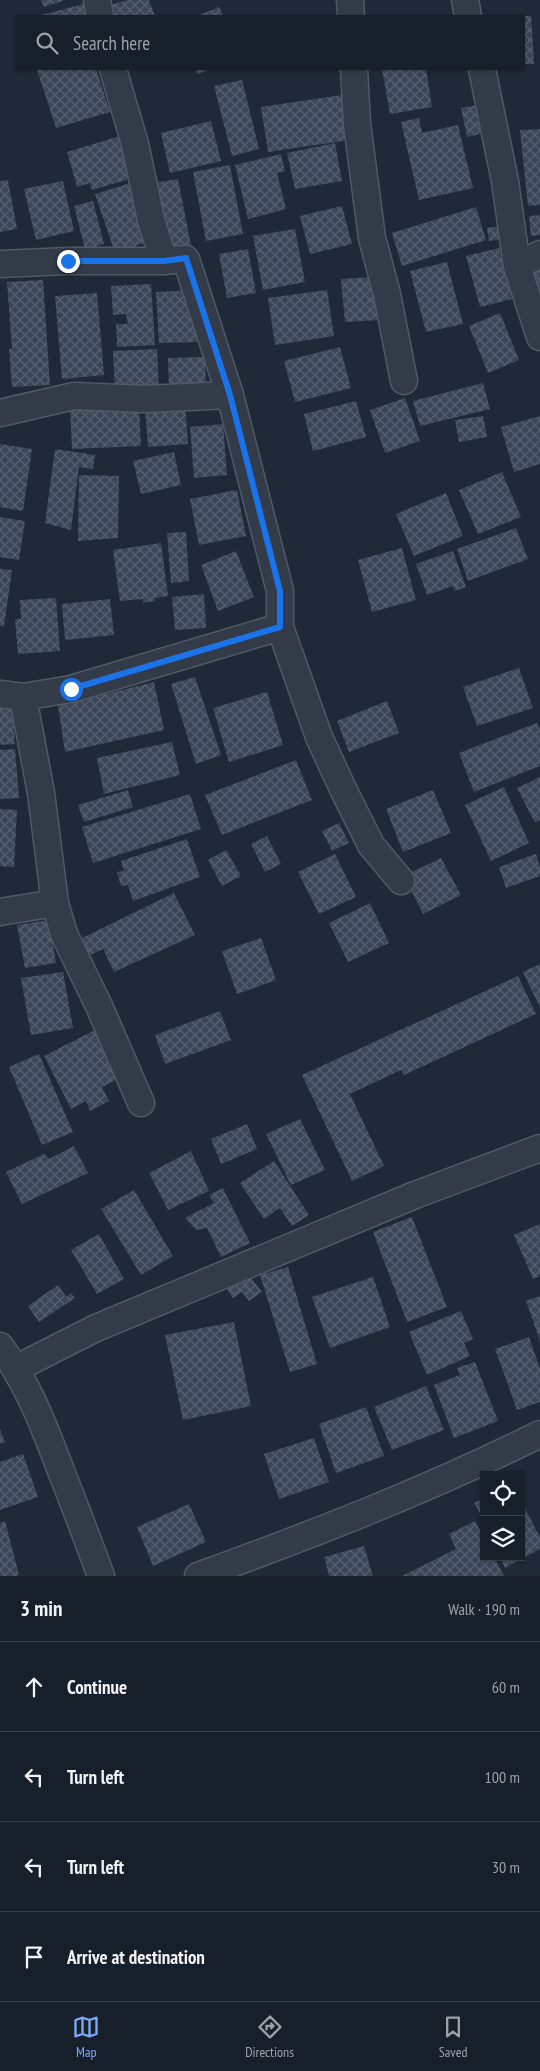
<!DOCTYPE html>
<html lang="en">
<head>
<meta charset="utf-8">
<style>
	:root { --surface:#171f2a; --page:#202732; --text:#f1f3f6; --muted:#9ea2a8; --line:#363d47; --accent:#7caafb }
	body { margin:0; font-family:"PT Sans Narrow",sans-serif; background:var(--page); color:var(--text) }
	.controls { position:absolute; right:15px; bottom:15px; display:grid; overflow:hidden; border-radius:0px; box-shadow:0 1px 4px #0004 }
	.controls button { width:45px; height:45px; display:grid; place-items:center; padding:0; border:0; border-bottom:1px solid var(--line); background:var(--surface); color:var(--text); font:25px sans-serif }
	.stop { position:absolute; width:15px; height:15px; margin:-11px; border:4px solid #1a73e8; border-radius:50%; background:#fff }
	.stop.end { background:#1a73e8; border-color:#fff; box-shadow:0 1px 5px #0008 }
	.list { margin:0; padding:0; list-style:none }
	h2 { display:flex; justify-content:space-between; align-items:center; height:65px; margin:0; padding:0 20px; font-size:21px }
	h2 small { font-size:16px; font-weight:400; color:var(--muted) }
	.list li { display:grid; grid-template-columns:32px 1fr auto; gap:15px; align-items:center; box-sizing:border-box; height:90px; padding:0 20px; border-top:1px solid var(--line) }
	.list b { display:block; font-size:19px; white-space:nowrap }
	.list em { font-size:16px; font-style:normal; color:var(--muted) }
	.icon { flex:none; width:28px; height:28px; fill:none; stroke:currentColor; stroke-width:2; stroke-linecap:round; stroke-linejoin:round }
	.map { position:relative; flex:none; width:540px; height:1576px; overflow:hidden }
	.search { position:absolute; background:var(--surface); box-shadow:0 1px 4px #0004; left:15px; right:15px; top:15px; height:55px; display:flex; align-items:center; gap:12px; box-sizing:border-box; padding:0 18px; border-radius:0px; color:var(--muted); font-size:19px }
	.sheet { height:425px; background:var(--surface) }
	nav { display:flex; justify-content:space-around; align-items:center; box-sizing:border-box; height:70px; border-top:1px solid var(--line); background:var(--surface); font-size:14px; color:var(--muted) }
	nav a { display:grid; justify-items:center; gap:2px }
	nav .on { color:var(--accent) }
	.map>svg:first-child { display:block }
	.building { fill:url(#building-cross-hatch) }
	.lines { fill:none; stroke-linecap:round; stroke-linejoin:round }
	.minor-casing { stroke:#505966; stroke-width:29 }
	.minor { stroke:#333b49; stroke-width:26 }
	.route { stroke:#1a73e8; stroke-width:6 }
</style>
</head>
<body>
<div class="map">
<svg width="540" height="1576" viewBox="0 0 540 1576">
	<defs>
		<pattern id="building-cross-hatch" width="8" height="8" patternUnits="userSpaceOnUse" patternTransform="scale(1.25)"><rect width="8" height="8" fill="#3b4758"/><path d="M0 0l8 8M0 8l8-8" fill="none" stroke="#555f6e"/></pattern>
	</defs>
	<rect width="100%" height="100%" fill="#1f2938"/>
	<!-- building -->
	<g class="building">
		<path d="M41 0H65L44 7Z"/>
		<path d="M127 0H149L155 16H114L111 5Z"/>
		<path d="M87 3 91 16H38Z"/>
		<path d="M219 7 223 16H197Z"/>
		<path d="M524 16H531L534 64H524Z"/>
		<path d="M40 69H96L110 112 56 128 37 70Z"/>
		<path d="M195 69H211L198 74Z"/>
		<path d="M382 69H426L432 107 390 114Z"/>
		<path d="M242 80 259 149 232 156 214 86Z"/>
		<path d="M349 94 356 139 268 152 261 107Z"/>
		<path d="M482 104 489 132 467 137 461 108Z"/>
		<path d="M419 118 422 133 458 125 473 188 419 200 401 122Z"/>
		<path d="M211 121 221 161 170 173 161 133Z"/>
		<path d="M540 129V205L528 206 520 130Z"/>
		<path d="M120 136 133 178 92 190 90 183 77 187 67 152Z"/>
		<path d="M335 143 342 181 295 189 287 153Z"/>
		<path d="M281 154 285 171 277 173 286 209 248 219 235 165Z"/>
		<path d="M230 165 243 234 206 241 193 172Z"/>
		<path d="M178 179 191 246 165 251 152 183Z"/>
		<path d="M8 180 17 229 0 232V181Z"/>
		<path d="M63 181 74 231 36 240 24 189Z"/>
		<path d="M134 182 153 240 115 253 95 194Z"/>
		<path d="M93 201 104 244 85 249 74 206Z"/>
		<path d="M342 206 352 244 310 254 300 216Z"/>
		<path d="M476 207 486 240 402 266 392 233Z"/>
		<path d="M540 215V235L531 236 529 216Z"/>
		<path d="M501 226 503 239 489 241 487 228Z"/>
		<path d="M295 229 305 282 263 290 253 236Z"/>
		<path d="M499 248 512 299 480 307 466 256Z"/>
		<path d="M248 249 256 293 227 298 219 254Z"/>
		<path d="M447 262 463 324 426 332 410 271Z"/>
		<path d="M540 267V296L525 273Z"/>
		<path d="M375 277 378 320 345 322 341 279Z"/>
		<path d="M43 280 50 385 12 387 9 349H12L7 282Z"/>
		<path d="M151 284 155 345 117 347 116 324H128L126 314 113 315 111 286Z"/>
		<path d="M194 290 197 342 159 343 156 292Z"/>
		<path d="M327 290 334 336 275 345 268 298Z"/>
		<path d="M97 293 104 375 62 379 55 296Z"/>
		<path d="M500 313 519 360 488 373 469 326Z"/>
		<path d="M340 347 351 388 295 402 284 361Z"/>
		<path d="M157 349 159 393 115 395 113 351Z"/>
		<path d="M205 357 206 390 169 391 168 358Z"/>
		<path d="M483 383 490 409 420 426 413 401Z"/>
		<path d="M405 398 420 441 385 453 370 410Z"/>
		<path d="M356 401 366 437 313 451 304 414Z"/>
		<path d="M185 403 188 444 148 447 145 406Z"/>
		<path d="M139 405 141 446 72 449 70 408Z"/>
		<path d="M483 416 487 437 459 442 455 420Z"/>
		<path d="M540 416V464L514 472 501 427Z"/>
		<path d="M223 424 227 475 194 478 190 427Z"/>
		<path d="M0 444 32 449 23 511 0 507Z"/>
		<path d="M55 449 95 455 93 469 79 467 71 530 45 523Z"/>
		<path d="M174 452 181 485 141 494 133 461Z"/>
		<path d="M502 472 521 517 478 534 459 490Z"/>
		<path d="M79 475 119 476 118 538 78 541Z"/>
		<path d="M237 490 246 536 199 545 190 499Z"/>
		<path d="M446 493 463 536 414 556 396 514Z"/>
		<path d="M0 517 25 521 19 560 0 557Z"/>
		<path d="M516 528 528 559 468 581 457 549Z"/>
		<path d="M186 532 189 581 171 583 167 533Z"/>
		<path d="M161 543 168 596 155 598V601L143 603V599L120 601 113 550Z"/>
		<path d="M402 548 416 600 372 612 358 560Z"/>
		<path d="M236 551 254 597 218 611 201 565Z"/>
		<path d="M453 551 466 587 455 591 453 586 427 595 416 564Z"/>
		<path d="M0 569 12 570 4 626H0Z"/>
		<path d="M204 594 206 628 175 630 172 597Z"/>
		<path d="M56 598 60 651 18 654 15 619H21L20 600Z"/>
		<path d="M110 599 114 635 65 640 62 604Z"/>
		<path d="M519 668 533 708 477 726 463 687Z"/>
		<path d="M195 677 221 755 196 764 171 684Z"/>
		<path d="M154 682 164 730 65 752 58 706Z"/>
		<path d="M267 692 283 745 229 762 213 708Z"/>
		<path d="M0 701H12L15 744 0 745Z"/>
		<path d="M387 701 399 733 349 752 337 721Z"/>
		<path d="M537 723 540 730V766L474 792 459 753Z"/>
		<path d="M172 742 180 775 104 794 97 758Z"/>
		<path d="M15 749 19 798 0 799V750Z"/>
		<path d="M296 760 312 800 222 835 205 795Z"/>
		<path d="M540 777V820L535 823 517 788Z"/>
		<path d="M504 787 529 843 491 861 465 805Z"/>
		<path d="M128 790 133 807 84 822 78 805Z"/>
		<path d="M433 790 451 833 403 852 386 809Z"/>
		<path d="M190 794 201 829 93 863 82 827Z"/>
		<path d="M0 809 17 810 14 867 0 866Z"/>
		<path d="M339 823 349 843 332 851 322 831Z"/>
		<path d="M267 836 281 864 265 872 251 844Z"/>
		<path d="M187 839 200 877 133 901 128 885 121 886 117 872 124 871 121 861Z"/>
		<path d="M226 850 241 876 222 886 208 860Z"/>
		<path d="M335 854 356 897 319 914 298 872Z"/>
		<path d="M536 854 540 867V876L506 888 499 867Z"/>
		<path d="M441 858 461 895 423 914 404 876Z"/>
		<path d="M174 893 195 935 114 972 103 949 88 956 80 939Z"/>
		<path d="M370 903 389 943 348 962 329 923Z"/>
		<path d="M49 920 56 963 25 968 17 925Z"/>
		<path d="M261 938 276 980 237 994 222 951Z"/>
		<path d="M540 964V1008L523 972Z"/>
		<path d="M63 972 73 1028 31 1035 21 978Z"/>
		<path d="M518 976 536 1014 404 1075 401 1070 350 1094 384 1166 352 1181 302 1075Z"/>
		<path d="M220 1011 231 1040 165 1064 155 1035Z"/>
		<path d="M95 1030 120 1078 102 1087 109 1101 90 1111 86 1101 71 1109 44 1056Z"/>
		<path d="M39 1054 73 1132 42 1145 9 1067Z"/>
		<path d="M300 1119 325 1170 291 1185 266 1134Z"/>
		<path d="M247 1124 257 1149 221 1164 211 1139Z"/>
		<path d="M74 1146 88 1173 22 1204 6 1172 44 1154 49 1159Z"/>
		<path d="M191 1151 209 1191 168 1210 149 1173Z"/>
		<path d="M274 1161 309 1215 292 1226 280 1208 264 1219 240 1183Z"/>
		<path d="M223 1188 250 1243 221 1257 207 1228 196 1230 185 1218 214 1203 209 1195Z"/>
		<path d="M134 1190 173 1256 141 1275 101 1209Z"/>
		<path d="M412 1217 447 1307 407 1322 373 1232Z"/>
		<path d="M540 1224V1276L533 1279 514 1235Z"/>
		<path d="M99 1234 124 1279 97 1294 71 1250Z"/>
		<path d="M288 1267 317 1364 290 1372 260 1275Z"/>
		<path d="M245 1270 262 1292 249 1301 242 1292 233 1298 224 1285Z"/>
		<path d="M373 1277 390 1327 330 1348 312 1297Z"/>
		<path d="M58 1285 66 1297 71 1293 75 1298 39 1322 28 1306Z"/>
		<path d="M540 1296V1341L526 1301Z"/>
		<path d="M461 1311 473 1339 464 1343 470 1356 427 1375 409 1332Z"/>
		<path d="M234 1322 251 1406 183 1420 165 1335Z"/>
		<path d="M529 1337 540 1369V1402L517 1410 495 1349Z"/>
		<path d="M475 1362 498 1421 454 1438 434 1385 460 1375 457 1368Z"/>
		<path d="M426 1386 444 1430 392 1450 374 1407Z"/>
		<path d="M366 1407 384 1456 336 1473 319 1424Z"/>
		<path d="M0 1429 5 1442 0 1444Z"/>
		<path d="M314 1438 329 1482 279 1499 264 1454Z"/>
		<path d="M23 1454 38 1497 0 1510V1462Z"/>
		<path d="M484 1500V1522L474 1502Z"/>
		<path d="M521 1501 540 1537V1549L505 1568 500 1557H521Z"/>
		<path d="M189 1504 206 1542 153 1566 137 1527Z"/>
		<path d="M5 1521 19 1575 16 1576H0V1523Z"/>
		<path d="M475 1521 484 1538V1557H494L504 1576H402L456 1549 449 1534Z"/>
		<path d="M364 1546 373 1576H329L324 1557Z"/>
	</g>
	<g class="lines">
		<!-- minor casing -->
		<g class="minor-casing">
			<g id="minor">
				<path d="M97 0 100 16"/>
				<path d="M350 0 351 16"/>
				<path d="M465 0 468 16"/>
				<path d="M113 69 135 144 151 220 164 261"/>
				<path d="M354 69 357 124 372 238 387 294 404 381"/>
				<path d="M482 69 505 181 517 266 540 337"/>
				<path d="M0 264 68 261H164L186 259 230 395 280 591V627L319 737 343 789 371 845 401 881"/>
				<path d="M517 266 540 254"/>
				<path d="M0 413 74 396 145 399 230 395"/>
				<path d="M0 694 23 697 71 689 280 627"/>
				<path d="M23 697 41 793 55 903 64 934 99 1006 141 1103"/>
				<path d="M0 912 55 903"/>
				<path d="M0 1346C29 1385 46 1431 63 1476 76 1509 89 1543 101 1576"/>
				<path d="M17 1368 96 1328 415 1195 540 1148"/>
				<path d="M198 1576C314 1534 430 1489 540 1434"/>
			</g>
		</g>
		<!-- minor -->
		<use href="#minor" class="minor"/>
	</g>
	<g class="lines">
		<!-- route -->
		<path class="route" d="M68 261H164L186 258 230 395 280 591V627L71 689"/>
	</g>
</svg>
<div class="controls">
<button><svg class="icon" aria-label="locate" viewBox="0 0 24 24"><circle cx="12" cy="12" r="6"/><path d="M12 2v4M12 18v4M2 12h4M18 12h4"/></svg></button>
<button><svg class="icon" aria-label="layers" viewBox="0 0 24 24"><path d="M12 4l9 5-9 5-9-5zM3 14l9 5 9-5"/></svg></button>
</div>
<div class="stop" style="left:71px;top:689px"></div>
<div class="stop end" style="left:68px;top:261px"></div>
<div class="search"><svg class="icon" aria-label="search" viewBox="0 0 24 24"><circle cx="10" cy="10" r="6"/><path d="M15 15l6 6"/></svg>Search here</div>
</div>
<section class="sheet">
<h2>3 min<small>Walk · 190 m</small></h2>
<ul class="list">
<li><svg class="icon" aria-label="ahead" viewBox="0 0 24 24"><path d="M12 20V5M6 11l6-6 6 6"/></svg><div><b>Continue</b></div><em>60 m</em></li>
<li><svg class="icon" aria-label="left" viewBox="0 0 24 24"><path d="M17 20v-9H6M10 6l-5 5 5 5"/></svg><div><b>Turn left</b></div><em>100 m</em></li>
<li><svg class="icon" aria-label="left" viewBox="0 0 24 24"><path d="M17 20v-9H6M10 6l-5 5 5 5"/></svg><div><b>Turn left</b></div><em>30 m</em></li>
<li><svg class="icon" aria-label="arrive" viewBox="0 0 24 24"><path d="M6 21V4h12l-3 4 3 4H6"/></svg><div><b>Arrive at destination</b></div></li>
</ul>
</section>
<nav>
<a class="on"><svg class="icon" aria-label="map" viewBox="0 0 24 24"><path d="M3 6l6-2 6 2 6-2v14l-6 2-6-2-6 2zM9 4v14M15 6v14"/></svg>Map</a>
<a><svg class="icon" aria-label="directions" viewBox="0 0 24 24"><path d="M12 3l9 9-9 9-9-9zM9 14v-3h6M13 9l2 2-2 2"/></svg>Directions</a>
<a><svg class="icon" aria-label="saved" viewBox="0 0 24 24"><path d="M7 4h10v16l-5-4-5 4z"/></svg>Saved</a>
</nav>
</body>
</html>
